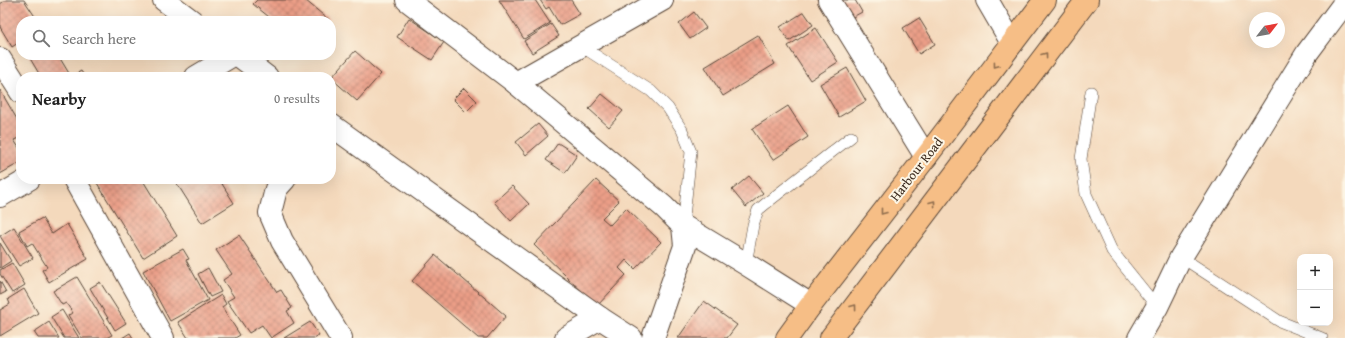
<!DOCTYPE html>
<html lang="en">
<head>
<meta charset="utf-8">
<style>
	:root { --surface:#fff; --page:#f6f6f6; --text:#222; --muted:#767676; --line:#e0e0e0 }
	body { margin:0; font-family:"Gentium Book Plus",serif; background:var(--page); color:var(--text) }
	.controls { position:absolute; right:12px; bottom:12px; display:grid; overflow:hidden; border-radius:8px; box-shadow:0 4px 16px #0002 }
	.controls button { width:36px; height:36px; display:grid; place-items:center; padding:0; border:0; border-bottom:1px solid var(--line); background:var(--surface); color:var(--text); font:20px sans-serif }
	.compass { position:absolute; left:1249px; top:12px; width:36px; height:36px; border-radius:50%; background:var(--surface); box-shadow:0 4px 16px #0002; rotate:59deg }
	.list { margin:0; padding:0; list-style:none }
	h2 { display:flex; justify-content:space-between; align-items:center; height:52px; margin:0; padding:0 16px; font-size:17px }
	h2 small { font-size:13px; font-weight:400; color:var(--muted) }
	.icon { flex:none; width:22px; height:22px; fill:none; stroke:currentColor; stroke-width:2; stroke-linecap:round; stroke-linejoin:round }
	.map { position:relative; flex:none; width:1345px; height:338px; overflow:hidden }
	.search { position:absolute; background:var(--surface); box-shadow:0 4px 16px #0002; left:16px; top:16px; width:320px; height:44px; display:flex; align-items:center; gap:10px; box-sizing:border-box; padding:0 14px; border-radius:16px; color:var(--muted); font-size:15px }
	.panel { position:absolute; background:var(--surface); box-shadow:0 4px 16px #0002; left:16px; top:72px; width:320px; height:112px; border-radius:16px }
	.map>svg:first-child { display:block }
	.building { fill:url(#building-cross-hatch) }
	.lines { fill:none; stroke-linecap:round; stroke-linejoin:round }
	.service-casing { stroke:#574436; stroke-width:12 }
	.minor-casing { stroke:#574436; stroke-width:24 }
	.trunk-casing { stroke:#574436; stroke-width:24 }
	.service { stroke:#fff; stroke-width:11 }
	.minor { stroke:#fff; stroke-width:22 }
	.trunk { stroke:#f6be86; stroke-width:22 }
	.oneway { stroke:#8f6d4d }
	.labels { text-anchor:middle; stroke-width:4; stroke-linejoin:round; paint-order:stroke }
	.street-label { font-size:13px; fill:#3b2a1e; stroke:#fcf5e5 }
</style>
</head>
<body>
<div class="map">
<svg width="1345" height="338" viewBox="0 0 1345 338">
	<defs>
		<pattern id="building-cross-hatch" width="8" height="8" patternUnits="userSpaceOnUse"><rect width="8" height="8" fill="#eb9e87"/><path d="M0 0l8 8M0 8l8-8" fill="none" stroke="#c0816e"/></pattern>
	</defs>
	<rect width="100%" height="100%" fill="#fcf5e5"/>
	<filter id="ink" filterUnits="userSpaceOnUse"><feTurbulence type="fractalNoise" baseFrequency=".025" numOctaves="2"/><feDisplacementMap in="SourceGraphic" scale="8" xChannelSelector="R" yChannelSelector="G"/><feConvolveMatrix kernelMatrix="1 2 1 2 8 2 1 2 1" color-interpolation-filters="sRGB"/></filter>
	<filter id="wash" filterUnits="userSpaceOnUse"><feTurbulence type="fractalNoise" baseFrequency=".012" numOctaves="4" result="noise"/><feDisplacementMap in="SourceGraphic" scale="16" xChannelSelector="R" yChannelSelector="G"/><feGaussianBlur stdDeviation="0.9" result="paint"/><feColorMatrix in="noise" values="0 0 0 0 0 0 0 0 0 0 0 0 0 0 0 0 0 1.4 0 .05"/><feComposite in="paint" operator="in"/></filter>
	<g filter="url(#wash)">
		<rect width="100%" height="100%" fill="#f4d9bc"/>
		<g id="blocks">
			<!-- building -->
			<g class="building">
				<path d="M6 0H24L38 21H21V41L12 47 0 27V4Z"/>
				<path d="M257 0H305L329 20 328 21H274L253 4Z"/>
				<path d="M499 0H535L550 23 524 39Z"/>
				<path d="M540 0H571L580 14 560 25 549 7 546 9Z"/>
				<path d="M840 0H855L862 12 851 18Z"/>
				<path d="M694 12 706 28 690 39 679 24Z"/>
				<path d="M804 12 813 25 789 41 780 27Z"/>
				<path d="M409 18 444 42 432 60 397 37Z"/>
				<path d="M919 18 935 44 919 54 903 28Z"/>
				<path d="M551 24 559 36 532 53 524 41Z"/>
				<path d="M816 28 838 62 810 80 788 46Z"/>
				<path d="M758 35 775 64 723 96 705 67Z"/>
				<path d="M355 51 381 74 357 101 331 78Z"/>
				<path d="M28 55H58L70 75 67 77H41Z"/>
				<path d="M847 68 866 101 839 117 820 84Z"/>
				<path d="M81 71 85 77H70Z"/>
				<path d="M464 88 477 101 466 112 453 99Z"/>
				<path d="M0 90 21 126V137L14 140 21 151V162L0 174Z"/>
				<path d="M602 94 623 111 609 127 589 109Z"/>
				<path d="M788 106 808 137 773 160 752 129Z"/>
				<path d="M538 124 548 136 526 155 516 142Z"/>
				<path d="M558 143 577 155 565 173 546 160Z"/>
				<path d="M749 176 763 193 746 207 732 190Z"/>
				<path d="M103 179H142L177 236 143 258 97 183Z"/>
				<path d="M174 179H219L234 203 202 223Z"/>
				<path d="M596 180 619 201 602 218 610 225 626 208 661 242 635 269 626 260 619 268 626 275 597 306 534 245Z"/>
				<path d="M512 186 529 204 511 221 494 202Z"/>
				<path d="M42 218 52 234 67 224 88 259 49 282 42 270 47 267 32 243 27 246 19 231Z"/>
				<path d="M14 227 33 258 19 266 0 236Z"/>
				<path d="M239 235 277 292 281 290 292 308 287 311 294 323 271 338 262 325 249 333 227 301 234 297 223 280 232 274 216 250Z"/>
				<path d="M0 243 11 261 0 268Z"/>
				<path d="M183 249 189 259 186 260 208 300 170 321 143 271Z"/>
				<path d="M435 255 506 316 487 338H478L412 281Z"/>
				<path d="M12 263 25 285 12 293 0 274V270Z"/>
				<path d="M208 268 221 292 210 297 198 274Z"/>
				<path d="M77 277 112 335 106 338H82L68 315 73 313 66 303 62 305 53 291Z"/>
				<path d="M0 281 6 292 0 295Z"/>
				<path d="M100 282 126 323 115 330 90 288Z"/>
				<path d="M24 289 38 313 0 336V310L10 304 8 299Z"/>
				<path d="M221 295 226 304 222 307 240 335 235 338H188L178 322Z"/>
				<path d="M704 301 737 325 727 338H678Z"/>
				<path d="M62 310 79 338H64L51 317Z"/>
				<path d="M49 322 59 338H38L34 332Z"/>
				<path d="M310 322 319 335 314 338H284Z"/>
				<path d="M130 333 133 338H122Z"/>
			</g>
		</g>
	</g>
	<g filter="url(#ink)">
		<use href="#blocks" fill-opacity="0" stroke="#574436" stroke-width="1"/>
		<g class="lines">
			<!-- service casing -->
			<g class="service-casing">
				<g id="service">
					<path d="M581 46 651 91 668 108 682 130 691 152 683 226"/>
					<path d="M1091 92 1081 159 1086 194 1112 251 1157 307"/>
					<path d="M1181 257 1279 321 1322 338"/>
					<path d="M746 264 753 225 758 210 769 201 851 137"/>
				</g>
			</g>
			<!-- minor casing -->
			<g class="minor-casing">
				<g id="minor">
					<path d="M164 0 192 21"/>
					<path d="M407 0 516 83 664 207 683 226 685 246 653 338"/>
					<path d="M829 0 926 157"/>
					<path d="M987 0 1012 43"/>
					<path d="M238 55 267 77"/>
					<path d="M0 59 21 92"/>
					<path d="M196 77 233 55"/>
					<path d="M516 83 662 0"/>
					<path d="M331 125 600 318 631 338"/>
					<path d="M74 179 163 338"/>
					<path d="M285 179 276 189 270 213 282 241 341 338"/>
					<path d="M0 196 29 179"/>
					<path d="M683 226 746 264 811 305"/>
					<path d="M566 338 600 318"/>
					<path d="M1139 338 1157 307 1181 257 1307 53 1345 2"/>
				</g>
			</g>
			<!-- trunk casing -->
			<g class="trunk-casing">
				<g id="trunk">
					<path d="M787 338 811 305 926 157 1045 0"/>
					<path d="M831 338 1087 0"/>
				</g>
			</g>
			<!-- service -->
			<use href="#service" class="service"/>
			<!-- minor -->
			<use href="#minor" class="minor"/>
			<!-- trunk -->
			<use href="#trunk" class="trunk"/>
		</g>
		<!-- one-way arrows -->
		<defs><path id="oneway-chevron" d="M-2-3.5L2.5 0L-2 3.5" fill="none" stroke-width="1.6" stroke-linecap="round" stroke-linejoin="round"/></defs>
		<g class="oneway">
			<use href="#oneway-chevron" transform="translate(1045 55) rotate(-53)"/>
			<use href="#oneway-chevron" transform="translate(996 65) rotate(127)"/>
			<use href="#oneway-chevron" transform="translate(933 203) rotate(-53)"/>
			<use href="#oneway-chevron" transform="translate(883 212) rotate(128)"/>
			<use href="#oneway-chevron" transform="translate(854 307) rotate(-53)"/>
		</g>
	</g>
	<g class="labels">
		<!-- street labels -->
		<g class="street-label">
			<text transform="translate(916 169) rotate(-52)" y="5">Harbour Road</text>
		</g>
	</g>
</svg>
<div class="controls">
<button>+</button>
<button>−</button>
</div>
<svg class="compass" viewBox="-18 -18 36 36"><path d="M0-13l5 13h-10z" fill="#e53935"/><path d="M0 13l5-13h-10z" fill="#767676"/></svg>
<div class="search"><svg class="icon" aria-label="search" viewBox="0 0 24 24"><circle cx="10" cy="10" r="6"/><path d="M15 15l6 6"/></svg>Search here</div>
<section class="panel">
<h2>Nearby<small>0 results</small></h2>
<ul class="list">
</ul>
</section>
</div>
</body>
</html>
